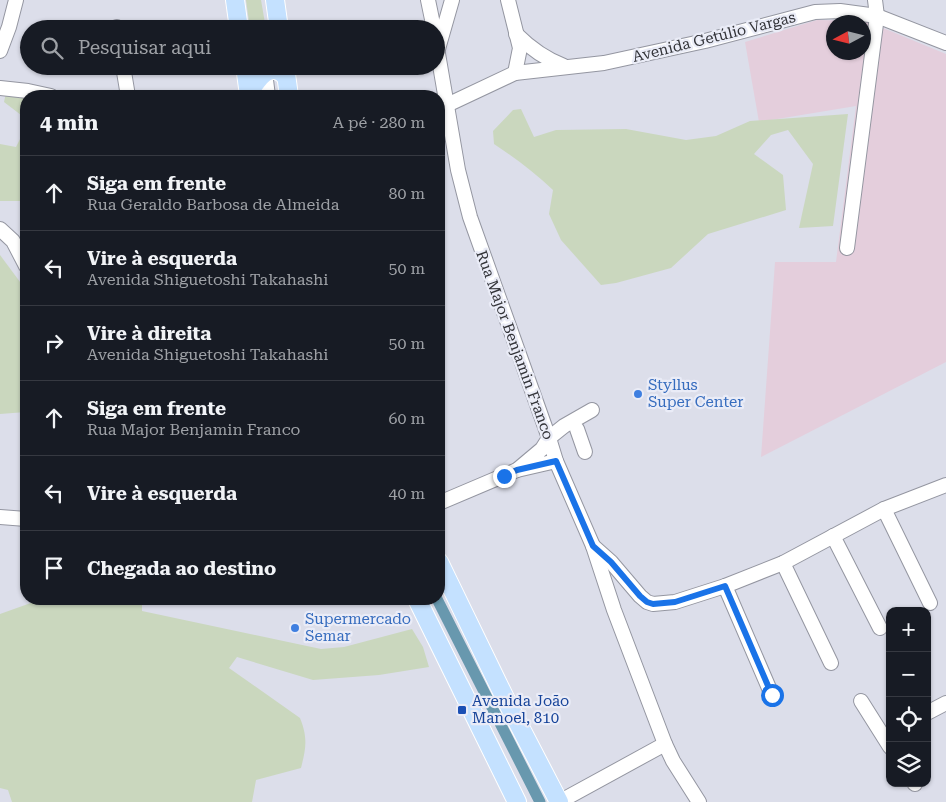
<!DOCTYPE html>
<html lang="pt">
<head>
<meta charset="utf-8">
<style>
	:root { --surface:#171b24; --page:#20242c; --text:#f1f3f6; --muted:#9ea1a6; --line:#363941 }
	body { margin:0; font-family:"Roboto Serif",serif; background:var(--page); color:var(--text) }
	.controls { position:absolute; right:15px; bottom:15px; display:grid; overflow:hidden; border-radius:10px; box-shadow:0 1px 4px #0004 }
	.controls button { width:45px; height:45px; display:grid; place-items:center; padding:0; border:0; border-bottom:1px solid var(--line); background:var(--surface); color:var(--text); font:25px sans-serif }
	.compass { position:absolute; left:826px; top:15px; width:45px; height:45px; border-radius:50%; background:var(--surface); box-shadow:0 1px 4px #0004; rotate:263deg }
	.stop { position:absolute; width:15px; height:15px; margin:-11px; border:4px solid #1a73e8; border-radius:50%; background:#fff }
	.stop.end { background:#1a73e8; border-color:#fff; box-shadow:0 1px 5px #0008 }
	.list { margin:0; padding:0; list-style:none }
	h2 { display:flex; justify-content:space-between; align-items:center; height:65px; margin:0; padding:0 20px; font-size:21px }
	h2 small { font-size:16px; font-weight:400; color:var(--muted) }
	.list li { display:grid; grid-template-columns:32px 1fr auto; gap:15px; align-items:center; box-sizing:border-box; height:75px; padding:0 20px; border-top:1px solid var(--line) }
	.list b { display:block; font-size:19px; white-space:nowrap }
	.list p { margin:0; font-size:16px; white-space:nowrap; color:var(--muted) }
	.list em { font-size:16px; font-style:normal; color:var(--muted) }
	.icon { flex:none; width:28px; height:28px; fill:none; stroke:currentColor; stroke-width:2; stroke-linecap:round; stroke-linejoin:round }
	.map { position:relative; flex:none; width:946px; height:802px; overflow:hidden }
	.search { position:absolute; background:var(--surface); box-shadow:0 1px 4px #0004; left:20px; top:20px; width:425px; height:55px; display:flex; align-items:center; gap:12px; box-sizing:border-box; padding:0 18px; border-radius:28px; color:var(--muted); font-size:19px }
	.panel { position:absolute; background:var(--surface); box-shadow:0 1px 4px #0004; left:20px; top:90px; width:425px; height:515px; border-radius:20px }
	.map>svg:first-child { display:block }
	.industrial { fill:#e4cedc; fill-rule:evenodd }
	.green { fill:#cad7be }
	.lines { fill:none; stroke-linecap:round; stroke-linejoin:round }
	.canal { stroke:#6898ae; stroke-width:11 }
	.minor-casing { stroke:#9496a1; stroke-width:16 }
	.major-casing { stroke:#fff; stroke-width:20 }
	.minor { stroke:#fff; stroke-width:14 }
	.major { stroke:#c4e1ff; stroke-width:18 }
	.route { stroke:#1a73e8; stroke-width:6 }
	.shop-dot { fill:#3f7fe0; stroke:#eaecf7; stroke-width:2 }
	.transit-dot { fill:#1a4fb4; stroke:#eaecf7; stroke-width:2 }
	.labels { text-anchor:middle; stroke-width:4.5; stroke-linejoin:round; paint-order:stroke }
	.street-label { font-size:15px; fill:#333439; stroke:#eaecf7 }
	.shop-label { font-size:15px; fill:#366cbe; stroke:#eaecf7; text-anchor:start }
	.transit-label { font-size:15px; fill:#164399; stroke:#eaecf7; text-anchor:start }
</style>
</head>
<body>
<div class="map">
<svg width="946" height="802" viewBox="0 0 946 802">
	<rect width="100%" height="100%" fill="#dcdeea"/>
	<!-- industrial -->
	<path class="industrial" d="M817 20 866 21 946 54V362L761 457 775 262H836L856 106 759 122 745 42ZM834 22H864V52H834Z"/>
	<!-- green -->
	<g class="green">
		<path d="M246 0H261L266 29H250Z"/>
		<path d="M6 93 26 97V201H0V144L16 147 26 127 21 115 4 102Z"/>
		<path d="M521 109 534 137 556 130 626 129 686 140 716 136 750 121 848 114 833 226 799 228 813 164 788 130 771 135 754 154 783 175 786 210 708 234 671 268 616 283 601 285 561 240 549 214 553 190C535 173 515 158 494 144L493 131 513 110Z"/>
		<path d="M0 255 26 290V412L0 414Z"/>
		<path d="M42 599H142V611L321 649 344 647 412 629 423 647 429 667 379 675 313 680 237 657 229 668 300 718C308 738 306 748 301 768L256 780 252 802H12L8 790 0 788V614Z"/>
	</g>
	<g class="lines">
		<!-- canal -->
		<path class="canal" d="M437 599 540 802"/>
		<!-- minor casing -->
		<g class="minor-casing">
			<g id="minor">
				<path d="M428 0 434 29"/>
				<path d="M508 0 520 48 515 73"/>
				<path d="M117 27 118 29"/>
				<path d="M516 34C531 49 545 59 564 66"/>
				<path d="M436 42 458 170 470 217 549 438 556 461 593 546 614 610 665 744 673 761 699 802"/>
				<path d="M438 49 452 0"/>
				<path d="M0 51 9 27 16 0"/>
				<path d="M123 66 128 96"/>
				<path d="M265 72 268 96"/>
				<path d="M0 88 28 91 51 96"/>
				<path d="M447 105 515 73 604 63 705 41 815 12 840 11 877 16 946 43"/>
				<path d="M0 229 13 241 26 266"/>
				<path d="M847 248 877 16 875 0"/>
				<path d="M577 429 585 452"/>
				<path d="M556 461 517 470 542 449 549 438 564 426 592 410"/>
				<path d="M439 503 517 470"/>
				<path d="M884 509 930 603"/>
				<path d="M0 517 26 519"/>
				<path d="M833 536 880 628"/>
				<path d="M593 546 611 562 640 596 647 602 653 604 675 602 725 586 783 563 884 509 946 485"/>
				<path d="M783 563 831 663"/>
				<path d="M725 586 772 695"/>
				<path d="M861 701 890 747"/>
				<path d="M927 713 946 703"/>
				<path d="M914 783 915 784"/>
				<path d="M559 802 665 744"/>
			</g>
		</g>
		<!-- major casing -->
		<g class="major-casing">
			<g id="major">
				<path d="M235 0 239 29"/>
				<path d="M275 0 279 29"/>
				<path d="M245 66 249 95"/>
				<path d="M285 67 289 96"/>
				<path d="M249 93C257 80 270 59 286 77"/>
				<path d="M439 562 505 698 559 802"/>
				<path d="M417 599 517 802"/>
			</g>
		</g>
		<!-- minor -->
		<use href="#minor" class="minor"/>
		<!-- major -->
		<use href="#major" class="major"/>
	</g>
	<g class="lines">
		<!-- route -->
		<path class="route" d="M504 476 517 470 556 461 593 546 611 562 640 596 647 602 653 604 675 602 725 586 772 695"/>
	</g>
	<!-- markers -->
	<g class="shop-dot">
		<circle cx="638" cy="394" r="5"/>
		<circle cx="295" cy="628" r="5"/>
	</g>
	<rect class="transit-dot" x="457" y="705" width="10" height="10" rx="2.5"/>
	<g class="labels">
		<!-- street labels -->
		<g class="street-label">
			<text transform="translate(714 37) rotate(-14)" y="5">Avenida Getúlio Vargas</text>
			<text transform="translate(515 345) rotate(70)" y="5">Rua Major Benjamin Franco</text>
		</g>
		<!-- shop labels -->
		<g class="shop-label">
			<text x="648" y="390">Styllus<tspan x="648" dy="17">Super Center</tspan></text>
			<text x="305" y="624">Supermercado<tspan x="305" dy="17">Semar</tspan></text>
		</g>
		<!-- transit labels -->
		<g class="transit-label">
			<text x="472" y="706">Avenida João<tspan x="472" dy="17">Manoel, 810</tspan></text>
		</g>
	</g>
</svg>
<div class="controls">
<button>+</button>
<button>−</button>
<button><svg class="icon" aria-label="locate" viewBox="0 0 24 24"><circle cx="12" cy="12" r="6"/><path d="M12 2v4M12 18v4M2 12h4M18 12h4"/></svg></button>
<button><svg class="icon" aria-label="layers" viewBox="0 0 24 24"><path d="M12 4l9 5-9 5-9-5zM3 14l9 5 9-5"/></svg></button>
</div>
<svg class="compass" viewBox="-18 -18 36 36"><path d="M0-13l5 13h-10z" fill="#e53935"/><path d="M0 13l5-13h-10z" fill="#9ea1a6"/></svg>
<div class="stop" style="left:772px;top:695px"></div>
<div class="stop end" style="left:504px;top:476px"></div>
<div class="search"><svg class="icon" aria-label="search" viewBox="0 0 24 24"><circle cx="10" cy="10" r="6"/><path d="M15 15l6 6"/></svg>Pesquisar aqui</div>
<section class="panel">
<h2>4 min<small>A pé · 280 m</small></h2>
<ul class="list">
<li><svg class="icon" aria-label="ahead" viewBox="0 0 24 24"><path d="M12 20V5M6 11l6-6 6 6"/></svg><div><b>Siga em frente</b><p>Rua Geraldo Barbosa de Almeida</p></div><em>80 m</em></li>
<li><svg class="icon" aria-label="left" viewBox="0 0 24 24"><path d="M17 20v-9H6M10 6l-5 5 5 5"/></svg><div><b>Vire à esquerda</b><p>Avenida Shiguetoshi Takahashi</p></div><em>50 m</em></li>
<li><svg class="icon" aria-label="right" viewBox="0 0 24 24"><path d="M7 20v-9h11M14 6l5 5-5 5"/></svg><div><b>Vire à direita</b><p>Avenida Shiguetoshi Takahashi</p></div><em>50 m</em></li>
<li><svg class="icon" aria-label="ahead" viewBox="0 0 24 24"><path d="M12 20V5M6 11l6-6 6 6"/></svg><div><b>Siga em frente</b><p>Rua Major Benjamin Franco</p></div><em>60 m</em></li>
<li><svg class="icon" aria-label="left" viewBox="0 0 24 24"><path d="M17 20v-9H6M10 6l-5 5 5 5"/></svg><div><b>Vire à esquerda</b></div><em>40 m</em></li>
<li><svg class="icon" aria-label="arrive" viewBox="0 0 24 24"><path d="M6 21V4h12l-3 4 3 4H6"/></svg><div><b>Chegada ao destino</b></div></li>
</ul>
</section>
</div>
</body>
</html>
